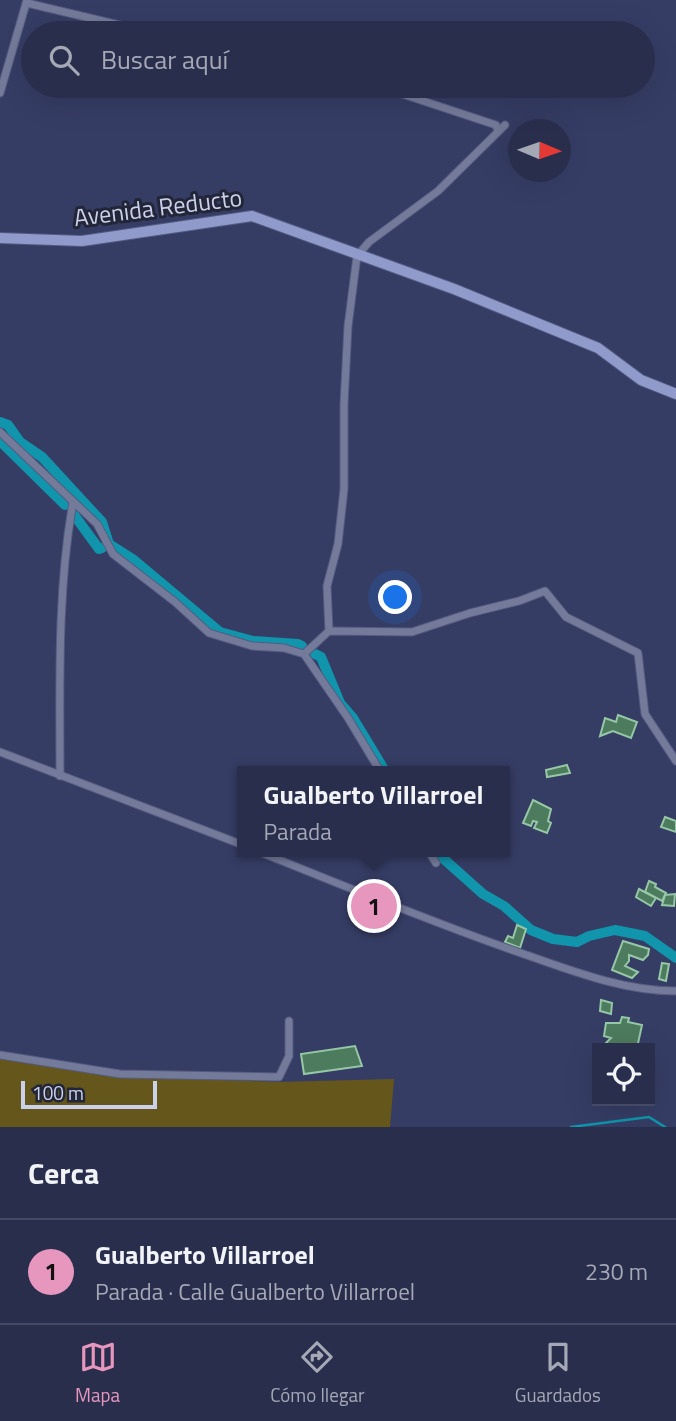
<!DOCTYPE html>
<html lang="es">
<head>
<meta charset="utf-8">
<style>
	:root { --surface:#282e4c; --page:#343a56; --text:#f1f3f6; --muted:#a5a8b5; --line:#444a64; --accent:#e797bd }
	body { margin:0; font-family:"Titillium Web",sans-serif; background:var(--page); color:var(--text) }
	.controls { position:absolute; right:21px; bottom:21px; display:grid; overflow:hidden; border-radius:0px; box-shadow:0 7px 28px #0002 }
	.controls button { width:63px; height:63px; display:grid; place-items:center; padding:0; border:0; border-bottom:2px solid var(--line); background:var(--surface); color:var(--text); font:35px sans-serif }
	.compass { position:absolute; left:508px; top:119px; width:63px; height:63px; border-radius:50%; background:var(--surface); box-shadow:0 7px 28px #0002; rotate:92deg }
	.scale { position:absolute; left:21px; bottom:18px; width:136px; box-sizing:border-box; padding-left:7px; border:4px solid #cbd1ea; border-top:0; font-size:19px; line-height:24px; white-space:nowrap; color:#cbd1ea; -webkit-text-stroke:5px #222638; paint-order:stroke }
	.you { position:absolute; left:396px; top:598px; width:24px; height:24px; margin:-18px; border:5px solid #fff; border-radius:50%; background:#1a73e8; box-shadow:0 0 0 10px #1a73e833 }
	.badge { display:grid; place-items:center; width:46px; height:46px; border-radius:50%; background:var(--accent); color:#111; font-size:23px; font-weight:700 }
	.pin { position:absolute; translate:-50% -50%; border:4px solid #fff; box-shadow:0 2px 7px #0006 }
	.popup { position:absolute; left:237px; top:766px; width:273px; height:91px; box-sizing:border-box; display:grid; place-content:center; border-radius:0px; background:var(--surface); filter:drop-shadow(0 2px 5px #0005); font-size:23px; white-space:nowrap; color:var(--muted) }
	.popup b { font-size:26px; color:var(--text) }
	.popup::after { content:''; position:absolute; left:50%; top:100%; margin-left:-14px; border:14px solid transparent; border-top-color:var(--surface) }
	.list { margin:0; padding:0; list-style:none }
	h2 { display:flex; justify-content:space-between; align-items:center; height:91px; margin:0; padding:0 28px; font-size:30px }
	h2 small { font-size:23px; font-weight:400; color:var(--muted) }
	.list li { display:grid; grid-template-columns:46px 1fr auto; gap:21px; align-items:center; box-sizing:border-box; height:105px; padding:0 28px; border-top:2px solid var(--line) }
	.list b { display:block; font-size:26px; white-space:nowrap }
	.list p { margin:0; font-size:23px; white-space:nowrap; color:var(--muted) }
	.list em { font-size:23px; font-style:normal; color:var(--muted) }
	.icon { flex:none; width:38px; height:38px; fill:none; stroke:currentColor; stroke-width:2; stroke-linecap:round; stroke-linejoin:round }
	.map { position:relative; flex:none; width:676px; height:1127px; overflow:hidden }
	.search { position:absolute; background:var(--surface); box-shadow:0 7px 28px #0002; left:21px; right:21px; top:21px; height:77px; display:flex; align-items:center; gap:18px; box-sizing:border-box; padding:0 24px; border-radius:38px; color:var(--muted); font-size:26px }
	.sheet { height:196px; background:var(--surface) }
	nav { display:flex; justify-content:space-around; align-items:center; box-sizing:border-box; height:98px; border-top:2px solid var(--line); background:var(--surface); font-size:19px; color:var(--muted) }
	nav a { display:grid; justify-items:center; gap:4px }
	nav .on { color:var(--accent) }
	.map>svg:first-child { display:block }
	.green { fill:#65561b }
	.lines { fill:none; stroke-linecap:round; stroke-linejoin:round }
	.stream { stroke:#1095ac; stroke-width:2.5 }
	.canal { stroke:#1095ac; stroke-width:10 }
	.building { fill:#4d7b5d; stroke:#96c7a6; stroke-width:2 }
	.street-casing { stroke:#545b80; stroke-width:9 }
	.secondary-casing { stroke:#545b80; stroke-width:12 }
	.street { stroke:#747b9a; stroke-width:7 }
	.secondary { stroke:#909bcc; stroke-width:10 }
	.labels { text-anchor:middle; stroke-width:6; stroke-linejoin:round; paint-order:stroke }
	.street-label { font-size:24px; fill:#cbd1ea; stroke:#222638 }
</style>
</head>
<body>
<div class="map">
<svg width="676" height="1127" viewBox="0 0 676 1127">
	<rect width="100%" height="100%" fill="#363d65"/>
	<!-- green -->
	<path class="green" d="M0 1058 120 1076 279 1082 394 1079 390 1127H0Z"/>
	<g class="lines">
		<!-- stream -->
		<path class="stream" d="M571 1127 649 1117 665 1127"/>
		<!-- canal -->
		<g class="canal">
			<path d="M0 422 8 425 20 442 42 457 102 522 109 544 134 560 220 632 253 641 298 644 302 646"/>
			<path d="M0 441 65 505"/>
			<path d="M72 512 99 549 102 548"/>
			<path d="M315 654 321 657 340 703 353 718 385 771"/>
			<path d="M436 852 483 894 504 906 531 930 553 939 577 942 589 936 615 930 645 936 676 958"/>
		</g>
	</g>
	<!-- building -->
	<g class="building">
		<path d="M618 715 637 722 631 738 613 731 600 736 605 718 616 722Z"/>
		<path d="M567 765 570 773 547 777 546 770Z"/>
		<path d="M533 800 551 809 548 821 551 823 547 833 534 828 537 822 533 821 531 826 523 823Z"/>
		<path d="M665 817 676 821V832L661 827Z"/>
		<path d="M649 881 656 884 655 887 666 893 662 901 645 892Z"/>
		<path d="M639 889 656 898 651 906 636 897Z"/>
		<path d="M675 894 674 906 662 905 665 895Z"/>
		<path d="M517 925 526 929 520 948 505 942 508 936 513 938Z"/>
		<path d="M623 941 649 949 648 955 643 960 629 955V961L625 966 638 972 632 978 612 970Z"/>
		<path d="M662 963 669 964 666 981 659 979Z"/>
		<path d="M601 1000 612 1003 611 1014 600 1011Z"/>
		<path d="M622 1017 629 1018 628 1022 642 1025 637 1048 611 1046 606 1048 604 1045 611 1038 604 1036 606 1023H620Z"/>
		<path d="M355 1046 362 1066 304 1074 301 1054Z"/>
	</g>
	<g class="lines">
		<!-- street casing -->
		<g class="street-casing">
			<g id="street">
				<path d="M27 3 153 33"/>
				<path d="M378 86 496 125 498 131"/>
				<path d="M0 93 27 0"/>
				<path d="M0 432 97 524 113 554 175 602 209 633 252 646 284 648 304 654 348 718 380 771"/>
				<path d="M329 631 327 586 338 544 344 489V404L348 326 357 256 369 242 438 191 505 125"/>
				<path d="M304 654 329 631 412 632 470 613 519 601 545 591 566 617 638 653 645 714 676 761"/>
				<path d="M0 752 243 845"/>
				<path d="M60 776C60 684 57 592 73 502"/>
				<path d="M260 852C344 886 429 921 515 951 567 969 621 991 676 991"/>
				<path d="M429 852 436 863"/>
				<path d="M0 1055 120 1074 279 1077 289 1056V1021"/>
			</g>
		</g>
		<!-- secondary casing -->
		<g class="secondary-casing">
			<path id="secondary" d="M0 238 82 241 252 216 454 289 598 348 641 380 676 394"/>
		</g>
		<!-- street -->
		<use href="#street" class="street"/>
		<!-- secondary -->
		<use href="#secondary" class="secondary"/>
	</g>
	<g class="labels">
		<!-- street labels -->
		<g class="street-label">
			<text transform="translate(158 208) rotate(-7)" y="8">Avenida Reducto</text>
		</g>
	</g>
</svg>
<div class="controls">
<button><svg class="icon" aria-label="locate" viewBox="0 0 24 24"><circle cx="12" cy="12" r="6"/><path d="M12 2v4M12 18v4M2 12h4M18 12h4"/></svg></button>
</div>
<svg class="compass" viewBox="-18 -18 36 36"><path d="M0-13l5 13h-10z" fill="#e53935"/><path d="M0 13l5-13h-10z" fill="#a5a8b5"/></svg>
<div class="scale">100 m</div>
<div class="you"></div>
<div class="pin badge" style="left:374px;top:906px">1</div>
<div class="popup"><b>Gualberto Villarroel</b>Parada</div>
<div class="search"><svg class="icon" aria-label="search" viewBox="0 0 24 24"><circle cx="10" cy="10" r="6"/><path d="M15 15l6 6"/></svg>Buscar aquí</div>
</div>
<section class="sheet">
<h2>Cerca<small></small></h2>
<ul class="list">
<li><span class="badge">1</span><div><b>Gualberto Villarroel</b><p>Parada · Calle Gualberto Villarroel</p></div><em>230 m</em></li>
</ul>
</section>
<nav>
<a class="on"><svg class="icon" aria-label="map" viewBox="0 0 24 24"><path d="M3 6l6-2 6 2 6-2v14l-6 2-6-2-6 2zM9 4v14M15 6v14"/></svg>Mapa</a>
<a><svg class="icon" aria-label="directions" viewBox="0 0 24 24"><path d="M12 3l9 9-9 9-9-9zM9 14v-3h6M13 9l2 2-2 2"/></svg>Cómo llegar</a>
<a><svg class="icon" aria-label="saved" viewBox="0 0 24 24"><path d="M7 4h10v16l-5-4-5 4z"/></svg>Guardados</a>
</nav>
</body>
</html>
